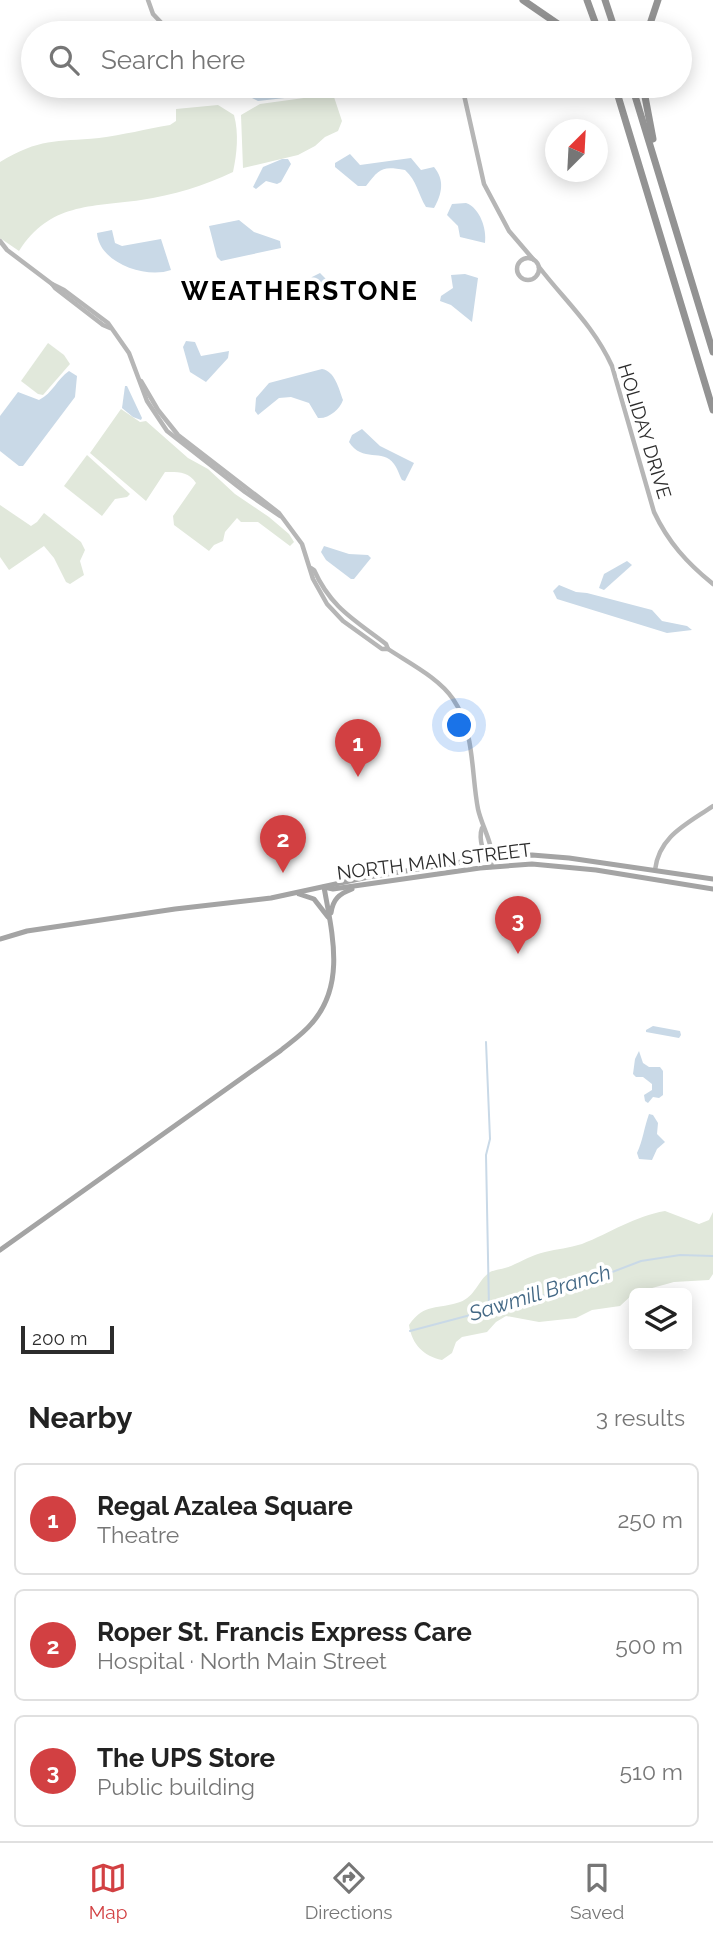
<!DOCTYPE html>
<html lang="en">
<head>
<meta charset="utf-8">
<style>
	:root { --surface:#fff; --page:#f6f6f6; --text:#222; --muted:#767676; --line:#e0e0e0; --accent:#d24042 }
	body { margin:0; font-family:Raleway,sans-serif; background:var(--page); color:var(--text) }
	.controls { position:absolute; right:21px; bottom:21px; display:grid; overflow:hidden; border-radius:10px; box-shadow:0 4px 18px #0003 }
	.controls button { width:63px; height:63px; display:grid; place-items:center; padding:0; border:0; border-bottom:2px solid var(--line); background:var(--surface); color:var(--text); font:35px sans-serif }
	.compass { position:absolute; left:545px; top:119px; width:63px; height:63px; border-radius:50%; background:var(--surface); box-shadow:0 4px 18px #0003; rotate:24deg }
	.scale { position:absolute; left:21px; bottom:18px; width:93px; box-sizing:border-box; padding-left:7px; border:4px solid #2c2c2c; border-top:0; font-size:19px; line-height:24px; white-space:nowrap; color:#2c2c2c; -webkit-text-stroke:5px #fff; paint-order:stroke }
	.you { position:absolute; left:460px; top:726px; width:24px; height:24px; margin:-18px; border:5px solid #fff; border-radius:50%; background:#1a73e8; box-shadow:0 0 0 10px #1a73e833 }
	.badge { display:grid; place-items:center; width:46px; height:46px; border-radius:50%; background:var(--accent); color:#fff; font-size:23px; font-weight:700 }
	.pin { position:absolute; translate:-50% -58px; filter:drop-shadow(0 2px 4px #0008) }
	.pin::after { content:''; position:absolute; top:37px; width:24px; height:21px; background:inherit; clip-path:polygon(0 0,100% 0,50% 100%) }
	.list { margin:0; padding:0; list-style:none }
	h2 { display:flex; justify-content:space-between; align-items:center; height:91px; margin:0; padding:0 28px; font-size:30px }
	h2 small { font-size:23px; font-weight:400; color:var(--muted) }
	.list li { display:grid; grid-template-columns:46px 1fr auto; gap:21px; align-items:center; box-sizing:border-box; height:112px; margin:0 14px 14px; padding:0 14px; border:2px solid var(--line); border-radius:10px }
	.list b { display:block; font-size:26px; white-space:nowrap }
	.list p { margin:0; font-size:23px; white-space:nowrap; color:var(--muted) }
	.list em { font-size:23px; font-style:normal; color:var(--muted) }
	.icon { flex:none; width:38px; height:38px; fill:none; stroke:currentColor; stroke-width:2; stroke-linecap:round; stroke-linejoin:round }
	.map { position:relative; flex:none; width:713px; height:1372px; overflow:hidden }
	.search { position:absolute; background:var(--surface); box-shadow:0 4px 18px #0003; left:21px; right:21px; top:21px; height:77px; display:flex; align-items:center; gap:18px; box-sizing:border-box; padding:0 24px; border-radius:38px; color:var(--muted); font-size:26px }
	.sheet { height:469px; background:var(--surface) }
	nav { display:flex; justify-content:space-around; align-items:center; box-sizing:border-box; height:98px; border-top:2px solid var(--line); background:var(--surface); font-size:19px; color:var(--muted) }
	nav a { display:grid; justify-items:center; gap:4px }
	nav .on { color:var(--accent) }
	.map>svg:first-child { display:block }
	.green { fill:#e1e8db }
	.water { fill:#c9d9e7 }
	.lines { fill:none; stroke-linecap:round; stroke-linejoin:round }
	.stream { stroke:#c9d9e7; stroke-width:2 }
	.secondary { stroke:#b6b6b6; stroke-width:4.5 }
	.primary { stroke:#a4a4a4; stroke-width:5 }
	.highway { stroke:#939393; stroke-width:7 }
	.labels { text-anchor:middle; stroke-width:7; stroke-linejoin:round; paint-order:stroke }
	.street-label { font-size:19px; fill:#2c2c2c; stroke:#fff }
	.water-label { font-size:21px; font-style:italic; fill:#436885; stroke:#fff }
	.district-label { font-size:26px; font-weight:bold; letter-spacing:2px; fill:#000; stroke:#fff }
</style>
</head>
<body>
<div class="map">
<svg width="713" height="1372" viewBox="0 0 713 1372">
	<rect width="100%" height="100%" fill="#fff"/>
	<!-- green -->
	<g class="green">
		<path d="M333 94 342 121 338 131 325 137 315 146 298 155 243 168 241 115 260 104Z"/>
		<path d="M218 105 234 115C239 133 237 154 233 172 204 186 173 195 141 200 90 207 50 203 19 251L0 238V162C40 138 55 142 99 138 123 135 146 129 170 125L176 121V109Z"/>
		<path d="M48 343 64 355 70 364 43 395 38 394 21 381Z"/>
		<path d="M121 409 140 422 146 421 188 458 208 469 235 494 269 517 289 534 294 542 290 546 258 522H241L237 518 225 532 223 541 214 545 209 551 174 525 173 516 196 483C188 471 178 472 165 472L146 501 90 453Z"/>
		<path d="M87 455 130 494 127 497 115 499 102 516 64 486Z"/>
		<path d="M0 505 31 526 37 522 44 513 81 542 85 550 80 561 84 575 70 584 66 582 54 558 44 546 9 570 0 557Z"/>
		<path d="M665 1211 699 1224 709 1220 713 1212V1274L709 1280 674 1282 634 1293 620 1306 592 1310 576 1318 539 1322 506 1316 496 1322 487 1332 462 1337 456 1342 452 1353 442 1360C424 1356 412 1345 409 1325 425 1302 438 1310 460 1302 475 1297 478 1280 490 1272 496 1269 504 1269 511 1266 522 1261 532 1255 545 1252 557 1249 569 1248 582 1244 610 1233 635 1216 665 1211Z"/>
	</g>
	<!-- water -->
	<g class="water">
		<path d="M259 86H345L338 92 258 101 252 98 250 88Z"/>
		<path d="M350 154 360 165 411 158 421 170 434 167C445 180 442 194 434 208L426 207C418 194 417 181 405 170 382 166 380 168 366 186H358L335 167V163Z"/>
		<path d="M282 159H288L291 164 281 182 277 184 266 181 256 189 253 187 263 167Z"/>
		<path d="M466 203C480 208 487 229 485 243L460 237 458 226 447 215 452 204Z"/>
		<path d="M239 220 254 232 280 241 281 248 221 261 217 257 209 226Z"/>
		<path d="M112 230 115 243 122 246 161 239 171 270C146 279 99 263 97 233Z"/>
		<path d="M320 273 326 279 325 282 316 287 317 293 313 299 310 298 307 284 312 277Z"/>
		<path d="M465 274 478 278 472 322 451 305 440 301 441 296 453 288 451 275Z"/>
		<path d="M186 341 195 342 201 356 229 351 228 358 206 382 190 372 183 347Z"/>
		<path d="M322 369C335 371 339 389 343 400 340 409 329 419 318 418L309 403 291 397 279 398 258 415 255 411 256 398 269 383Z"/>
		<path d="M69 371 77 376 75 397 23 466H19L0 451V416L18 392 39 400C53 393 57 379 69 371Z"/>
		<path d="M125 386H127L142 418 141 420 133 417 122 408Z"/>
		<path d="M362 429 380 446 414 463 405 481 402 480C399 475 398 469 394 464 383 448 362 463 349 442L352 435Z"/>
		<path d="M324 546 349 554 368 555 371 558 354 579H351L326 560 321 552Z"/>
		<path d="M627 561 632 565 604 590 599 588 604 574Z"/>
		<path d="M559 585 576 592 587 593 652 610 662 621 687 626 692 630 667 633 557 599 553 591Z"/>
		<path d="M653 1026 680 1031 681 1035 679 1038 646 1032V1030Z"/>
		<path d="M639 1051 643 1063 649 1067H660L663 1071V1095L659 1098 653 1097 648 1103 645 1101 644 1095 652 1090V1084L643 1077H636L633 1074 635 1059Z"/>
		<path d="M649 1114 653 1115 658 1123 657 1134 665 1142 657 1149 652 1160 639 1159 637 1153C643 1140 644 1128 649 1114Z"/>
	</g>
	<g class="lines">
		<!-- stream -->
		<g class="stream">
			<path d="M486 1042 490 1139 486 1155 489 1308"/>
			<path d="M410 1331 568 1289 641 1261 680 1255 713 1256"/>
		</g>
		<!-- secondary -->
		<g class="secondary">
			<path d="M148 0 153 14 171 33"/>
			<path d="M329 33 383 29 405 33"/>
			<path d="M462 86 484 184 509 231 533 259"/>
			<path d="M0 241 7 250 52 284 55 288 103 325 110 328"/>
			<circle cx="528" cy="269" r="11"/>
			<path d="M539 267C566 302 593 325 612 366L654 512C668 542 687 563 713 584"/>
			<path d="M52 284 64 290 108 323 129 353 147 401 167 431 245 492 280 516"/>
			<path d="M141 381 158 410 178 435 279 513 302 544 313 579 327 604 343 621 382 649H388"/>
			<path d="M311 568 314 570C331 608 355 620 386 644L388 649C409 663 439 678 453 699 475 731 471 773 478 809 482 828 496 847 491 867"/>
			<path d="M482 828C478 839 484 856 490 866"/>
			<path d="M655 870C659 836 687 824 713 806"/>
		</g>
		<!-- primary -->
		<g class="primary">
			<path d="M324 887 333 889 480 868 532 864 596 870 713 889"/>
			<path d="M299 894 314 899 328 917"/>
			<path d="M331 913C333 899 339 894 352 889"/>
			<path d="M0 939 27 931 175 909 271 898 368 877 493 857 532 855 569 858 713 879"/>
			<path d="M0 1250 280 1051C291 1042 303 1034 312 1023 346 984 332 933 324 887"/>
		</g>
		<!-- highway -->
		<g class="highway">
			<path d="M523 0 571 33"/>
			<path d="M587 0 599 33"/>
			<path d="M605 0 616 33"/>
			<path d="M647 33 658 0"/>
			<path d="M615 86 713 410"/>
			<path d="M632 86 713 352"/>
			<path d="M643 86 653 139"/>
		</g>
	</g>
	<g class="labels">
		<!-- street labels -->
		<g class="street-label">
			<text transform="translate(645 431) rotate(73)" y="7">HOLIDAY DRIVE</text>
			<text transform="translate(434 861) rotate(-7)" y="7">NORTH MAIN STREET</text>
		</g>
		<!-- water labels -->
		<g class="water-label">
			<text transform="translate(540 1293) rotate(-17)" y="7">Sawmill Branch</text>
		</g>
		<!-- district labels -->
		<g class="district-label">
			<text x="300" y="300">WEATHERSTONE</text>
		</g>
	</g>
</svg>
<div class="controls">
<button><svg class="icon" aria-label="layers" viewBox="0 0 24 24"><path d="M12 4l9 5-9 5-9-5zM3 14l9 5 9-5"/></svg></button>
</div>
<svg class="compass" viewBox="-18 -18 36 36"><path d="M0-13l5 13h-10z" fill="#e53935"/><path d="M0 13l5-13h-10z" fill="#767676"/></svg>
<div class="scale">200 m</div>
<div class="you"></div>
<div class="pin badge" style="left:358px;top:777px">1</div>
<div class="pin badge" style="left:283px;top:873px">2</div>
<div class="pin badge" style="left:518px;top:954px">3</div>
<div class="search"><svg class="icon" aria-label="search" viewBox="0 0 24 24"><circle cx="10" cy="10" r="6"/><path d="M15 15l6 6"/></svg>Search here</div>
</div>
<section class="sheet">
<h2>Nearby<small>3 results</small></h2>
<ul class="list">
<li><span class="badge">1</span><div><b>Regal Azalea Square</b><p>Theatre</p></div><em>250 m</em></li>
<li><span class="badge">2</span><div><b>Roper St. Francis Express Care</b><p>Hospital · North Main Street</p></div><em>500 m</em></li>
<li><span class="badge">3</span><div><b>The UPS Store</b><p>Public building</p></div><em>510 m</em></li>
</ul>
</section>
<nav>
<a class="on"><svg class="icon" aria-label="map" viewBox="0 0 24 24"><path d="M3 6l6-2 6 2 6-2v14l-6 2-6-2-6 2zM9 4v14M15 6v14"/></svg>Map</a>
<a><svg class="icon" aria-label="directions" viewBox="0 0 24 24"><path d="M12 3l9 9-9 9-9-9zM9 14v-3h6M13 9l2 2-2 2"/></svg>Directions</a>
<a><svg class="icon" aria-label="saved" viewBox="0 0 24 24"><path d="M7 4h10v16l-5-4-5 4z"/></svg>Saved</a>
</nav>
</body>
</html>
